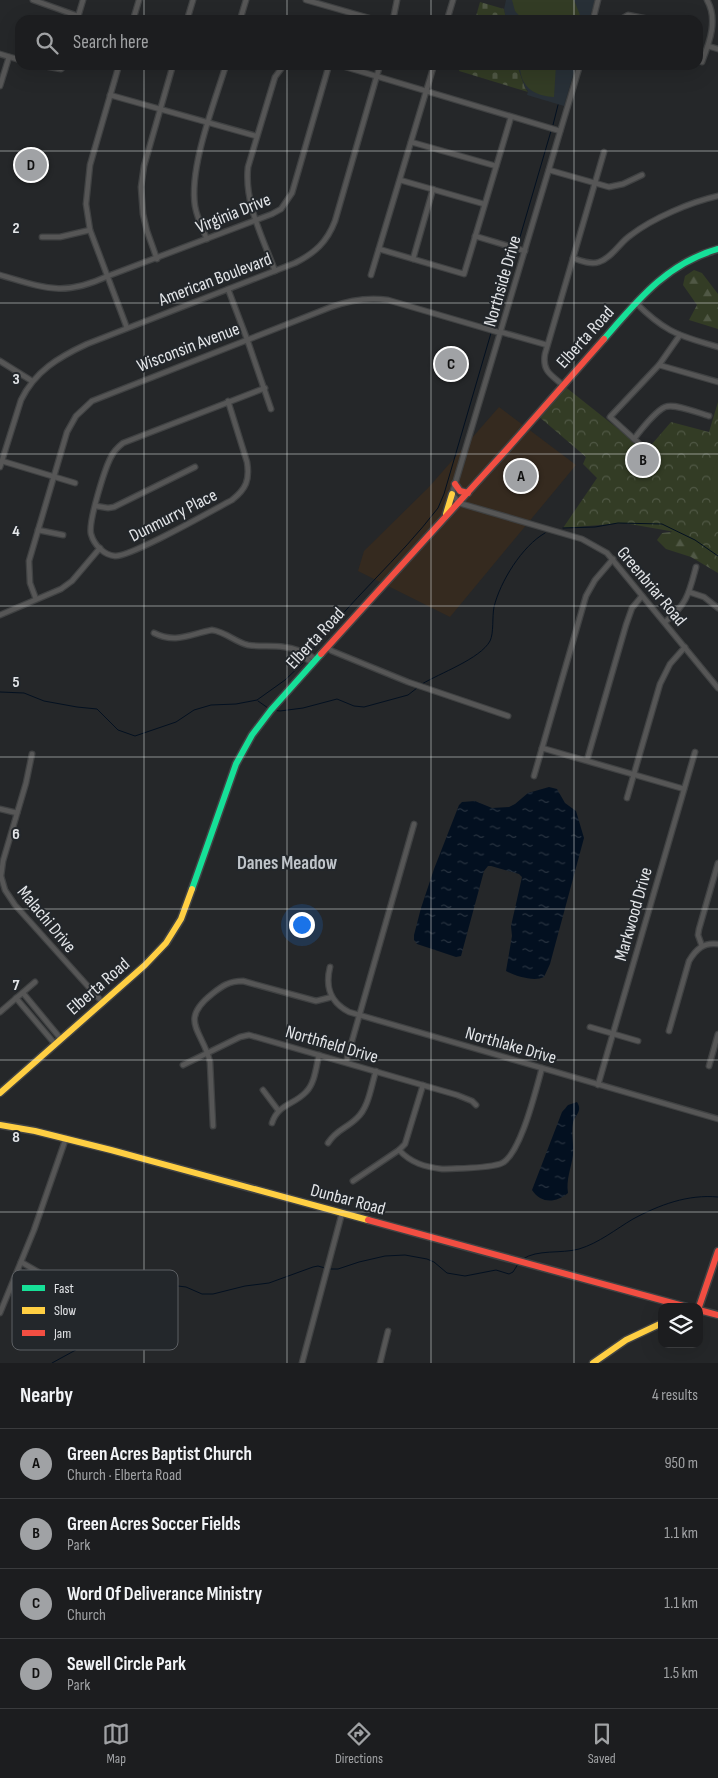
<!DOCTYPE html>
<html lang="en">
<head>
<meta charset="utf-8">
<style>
	:root { --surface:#1c1d1f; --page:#292a2c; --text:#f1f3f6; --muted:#a0a2a4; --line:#3a3b3d; --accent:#a0a2a5 }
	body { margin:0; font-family:"Sofia Sans Condensed",sans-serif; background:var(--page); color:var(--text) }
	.controls { position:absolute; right:15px; bottom:15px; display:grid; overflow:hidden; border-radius:10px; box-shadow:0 5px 20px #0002 }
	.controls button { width:45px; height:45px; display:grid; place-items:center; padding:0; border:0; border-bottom:1px solid var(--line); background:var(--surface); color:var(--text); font:25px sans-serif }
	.you { position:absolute; left:301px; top:924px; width:18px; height:18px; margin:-12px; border:4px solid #fff; border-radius:50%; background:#1a73e8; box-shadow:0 0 0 8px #1a73e833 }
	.badge { display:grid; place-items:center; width:32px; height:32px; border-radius:50%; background:var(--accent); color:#111; font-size:16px; font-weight:700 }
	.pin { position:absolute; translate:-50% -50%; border:2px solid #fff; box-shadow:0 1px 5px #0006 }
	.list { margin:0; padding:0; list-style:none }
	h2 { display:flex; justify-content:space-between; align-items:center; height:65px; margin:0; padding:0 20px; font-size:21px }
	h2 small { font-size:16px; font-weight:400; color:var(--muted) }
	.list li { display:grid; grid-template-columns:32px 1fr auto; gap:15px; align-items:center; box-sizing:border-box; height:70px; padding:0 20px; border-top:1px solid var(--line) }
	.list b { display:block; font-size:19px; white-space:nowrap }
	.list p { margin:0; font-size:16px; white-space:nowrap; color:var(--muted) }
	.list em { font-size:16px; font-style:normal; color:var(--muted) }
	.icon { flex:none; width:28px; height:28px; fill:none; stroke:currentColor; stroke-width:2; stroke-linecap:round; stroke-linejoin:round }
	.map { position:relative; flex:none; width:718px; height:1363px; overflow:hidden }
	.search { position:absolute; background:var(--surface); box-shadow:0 5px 20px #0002; left:15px; right:15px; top:15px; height:55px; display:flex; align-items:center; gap:12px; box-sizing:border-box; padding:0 18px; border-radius:15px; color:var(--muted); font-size:19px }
	.sheet { height:345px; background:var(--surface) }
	nav { display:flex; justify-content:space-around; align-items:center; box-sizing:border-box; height:70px; border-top:1px solid var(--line); background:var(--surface); font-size:14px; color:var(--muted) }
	nav a { display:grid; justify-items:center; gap:2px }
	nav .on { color:var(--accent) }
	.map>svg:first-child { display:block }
	.commercial { fill:#352a1f }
	.built { fill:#283037 }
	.forest { fill:url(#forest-firs) }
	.cemetery { fill:url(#cemetery-stones) }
	.park { fill:url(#park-crowns) }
	.pitch { fill:#333c25 }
	.water { fill:url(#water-ripples) }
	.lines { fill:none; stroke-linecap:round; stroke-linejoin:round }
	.stream { stroke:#031020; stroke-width:1 }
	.street-casing { stroke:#404243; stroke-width:7 }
	.fast-casing { stroke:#404243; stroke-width:9 }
	.slow-casing { stroke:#404243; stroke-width:9 }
	.jam-casing { stroke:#404243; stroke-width:9 }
	.street { stroke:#565656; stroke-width:4.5 }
	.fast { stroke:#16e098; stroke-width:6 }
	.slow { stroke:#ffcf43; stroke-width:6 }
	.jam { stroke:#f24e42; stroke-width:6 }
	.grid { fill:none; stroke:#e3e5e8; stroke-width:1; stroke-opacity:0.55 }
	.labels { text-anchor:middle; stroke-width:4; stroke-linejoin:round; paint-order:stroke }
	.street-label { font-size:18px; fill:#e3e5e8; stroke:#23272b }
	.neighbourhood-label { font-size:19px; font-weight:bold; fill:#bfc4c9; stroke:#23272b }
	.key { fill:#23272b; stroke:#5d6064; stroke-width:1 }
	.key-label { font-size:14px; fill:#e3e5e8 }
	.grid-label { font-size:16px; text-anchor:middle; font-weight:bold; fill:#e3e5e8; stroke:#23272b; stroke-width:4; stroke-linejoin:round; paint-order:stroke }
</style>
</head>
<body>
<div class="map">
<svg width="718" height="1363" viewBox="0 0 718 1363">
	<defs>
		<pattern id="forest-firs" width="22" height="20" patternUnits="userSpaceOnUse" patternTransform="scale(1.25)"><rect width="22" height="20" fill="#333c25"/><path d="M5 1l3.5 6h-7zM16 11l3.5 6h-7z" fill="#505845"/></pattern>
		<pattern id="cemetery-stones" width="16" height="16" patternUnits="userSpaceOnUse" patternTransform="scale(1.25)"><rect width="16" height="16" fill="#333c25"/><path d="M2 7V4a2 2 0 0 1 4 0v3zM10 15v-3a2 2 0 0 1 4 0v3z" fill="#505845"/></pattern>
		<pattern id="park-crowns" width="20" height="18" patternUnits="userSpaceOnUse" patternTransform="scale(1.25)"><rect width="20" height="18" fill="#333c25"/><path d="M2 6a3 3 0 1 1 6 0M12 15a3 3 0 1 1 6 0" fill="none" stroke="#505845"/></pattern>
		<pattern id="water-ripples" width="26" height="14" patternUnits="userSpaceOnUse" patternTransform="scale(1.25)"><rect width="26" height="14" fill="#031020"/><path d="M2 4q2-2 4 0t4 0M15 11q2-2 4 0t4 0" fill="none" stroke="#283340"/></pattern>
	</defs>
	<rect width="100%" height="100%" fill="#252729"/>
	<!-- commercial -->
	<path class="commercial" d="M499 407 576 465 450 617 358 571 364 551 429 487Z"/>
	<!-- built -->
	<g class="built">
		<path d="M506 0H595L589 20H506L504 9Z"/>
		<path d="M517 65H576L564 106 527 95 528 91 525 88Z"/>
	</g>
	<!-- forest -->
	<g class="forest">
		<path d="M694 270 702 273 718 294V329L689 320 697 305 683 285 685 276Z"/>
		<path d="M680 526 718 532V573L691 557 666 549 657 540 662 533 671 532Z"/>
	</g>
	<!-- cemetery -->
	<g class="cemetery">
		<path d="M480 2 504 9 506 20H475Z"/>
		<path d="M461 65H517L525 88 528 92 459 71Z"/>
	</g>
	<!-- park -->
	<path class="park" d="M563 385 646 451 671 422 709 432 718 402V565L681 533 624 523 563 528 597 478 583 464 586 457 537 415Z"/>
	<!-- pitch -->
	<g class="pitch">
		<path d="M512 0H574L582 20H523L515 11Z"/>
		<path d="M520 65H556L554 97C534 96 520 87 520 65Z"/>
		<path d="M718 458V492H715L714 490H711C710 478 713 468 718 458Z"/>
	</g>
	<!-- water -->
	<g class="water">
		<path d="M549 787 557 789 565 803 576 811 584 838 550 964 544 977C534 982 515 976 506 971L512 936 511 926 522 877 519 874 491 866H488L484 871 461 956 456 957 417 944 414 940V935L421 908 434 869 459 805 462 802 475 801 492 808 509 807 515 804 528 793Z"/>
		<path d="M577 1102C583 1111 575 1115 573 1123 571 1134 574 1144 573 1155 571 1169 566 1179 568 1193 556 1203 541 1204 532 1190L562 1112 568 1105Z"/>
	</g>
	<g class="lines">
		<!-- stream -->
		<g class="stream">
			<path d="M553 125 558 105"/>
			<path d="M518 244 551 131"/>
			<path d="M493 326 515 251"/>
			<path d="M563 528 595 527 618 523 662 524 695 540 718 556"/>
			<path d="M310 653C349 601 399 559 438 508L444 494 491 333"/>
			<path d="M422 684C440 673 480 659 490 641 494 633 492 617 494 607 500 582 522 546 545 533"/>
			<path d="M0 692 24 693 44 701 77 707 97 709 118 730 135 736 176 722 194 710 211 705 236 704 257 700 285 680 303 663"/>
			<path d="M258 701 268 708"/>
			<path d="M273 710 280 711 303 708 337 699 354 706 364 707 408 695 417 688"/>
			<path d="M523 1259C537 1249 561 1254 579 1249 599 1243 616 1229 633 1219 659 1205 688 1194 718 1197"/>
			<path d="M330 1269H338L359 1262 385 1256 405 1255 427 1259 434 1262 447 1273 465 1276 496 1270 509 1274 513 1272 518 1264"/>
			<path d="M52 1363 83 1346 110 1329 149 1294 178 1286 186 1287 202 1294H213L245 1286 269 1283 313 1267 318 1266 325 1268"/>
		</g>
		<!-- street casing -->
		<g class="street-casing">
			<g id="street">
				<path d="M33 0 78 16"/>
				<path d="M306 0 376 20"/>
				<path d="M77 20 83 0"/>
				<path d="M133 20 139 0"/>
				<path d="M187 20 193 0"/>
				<path d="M240 20 246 0"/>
				<path d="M393 20 397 0"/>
				<path d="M447 20 453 0"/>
				<path d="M593 20 598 0"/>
				<path d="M620 20 628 15 653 20"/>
				<path d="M708 46 718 49"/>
				<path d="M0 54 20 60"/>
				<path d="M702 62C710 41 718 19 707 0"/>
				<path d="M39 65 61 69 65 65"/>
				<path d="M119 65 90 165 86 204 90 230 127 328"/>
				<path d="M339 65 560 131"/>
				<path d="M580 65 452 494 459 503 582 539 607 553 718 688"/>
				<path d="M0 86 9 57"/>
				<path d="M110 95 256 136"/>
				<path d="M411 142 496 166"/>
				<path d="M549 170 609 187 623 184 642 175"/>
				<path d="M400 180 484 204"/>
				<path d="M475 236 525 251"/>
				<path d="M42 237H60L90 230"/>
				<path d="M207 239C202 228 197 218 195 206 189 167 214 104 226 65"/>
				<path d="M379 249 464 274 511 117"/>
				<path d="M573 258C581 261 591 265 599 262 612 258 620 242 631 235 653 218 691 202 718 196"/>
				<path d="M157 259 147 231 143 214 141 187 144 166 173 65"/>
				<path d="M413 259 433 189"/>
				<path d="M275 271C263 238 244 203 248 167L275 77 284 65"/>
				<path d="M0 275C45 288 63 297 108 276L272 214 281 209 292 193 329 65"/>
				<path d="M371 275 434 65"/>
				<path d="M228 289 247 339 271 409"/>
				<path d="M636 303C646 313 657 323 670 330 684 338 702 342 718 347"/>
				<path d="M501 332 547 345"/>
				<path d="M0 361 32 381"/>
				<path d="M659 365 718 382"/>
				<path d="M563 385C551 375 542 371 545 354L604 152"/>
				<path d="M228 401 247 462C250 480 246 489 232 500 213 510 131 557 115 556 104 555 94 545 91 534 88 522 105 468 111 457 114 450 118 447 123 443L265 388"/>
				<path d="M634 439C640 431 656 411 665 407 675 403 698 413 709 416"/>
				<path d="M643 447 610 417 659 365 680 335"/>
				<path d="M2 461 75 483"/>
				<path d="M0 467 21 400C35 371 59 357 87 344L295 263C315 253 327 242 335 221L380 65"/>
				<path d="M96 506 108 508 114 507 195 467"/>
				<path d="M38 530 63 535"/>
				<path d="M689 592 704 597 718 608"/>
				<path d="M36 599 30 583 29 561 67 432 76 416 92 401 331 307C350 300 368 297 388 300L501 333"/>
				<path d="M0 615 61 589 72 581 100 548"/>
				<path d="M665 622C687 605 689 593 696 567"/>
				<path d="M154 633C176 644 190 634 212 630 226 632 235 642 248 645 260 647 272 645 284 647 296 648 306 653 316 659"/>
				<path d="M327 647 332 651 408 682 508 716"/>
				<path d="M296 651 312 663"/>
				<path d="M542 748 684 789"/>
				<path d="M32 754 26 783 3 861 1 876 5 890 15 905 103 1003"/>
				<path d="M587 760 626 625 632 608 642 596"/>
				<path d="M534 776 586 596 595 580 613 559"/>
				<path d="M627 798 660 684 670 664 685 647"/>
				<path d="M0 809 17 813"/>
				<path d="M702 946 698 935 699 929 718 863"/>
				<path d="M330 967C325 987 330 1002 349 1012L718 1119"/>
				<path d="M23 993 61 1039"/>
				<path d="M16 998 55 1044"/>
				<path d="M0 1012 35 982"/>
				<path d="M590 1027 638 1041"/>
				<path d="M669 1031 689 961C696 949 704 942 718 944"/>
				<path d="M346 1062 414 824"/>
				<path d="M183 1065 240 1037 249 1035 457 1095 472 1101 476 1105"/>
				<path d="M709 1066 718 1034"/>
				<path d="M598 1085 695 752"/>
				<path d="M263 1090 278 1110"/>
				<path d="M272 1123C278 1104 294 1105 306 1092 315 1083 316 1067 319 1055"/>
				<path d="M213 1126 210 1062C203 1031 178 1021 212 994 222 986 229 981 243 981L316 1001 332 997"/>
				<path d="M328 1143C337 1129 346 1129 357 1118 369 1107 371 1086 376 1071"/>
				<path d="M399 1150C411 1163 425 1167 442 1169 461 1168 482 1169 500 1164 520 1158 536 1089 542 1068"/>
				<path d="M353 1181 399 1150 405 1144 423 1085"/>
				<path d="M21 1262 47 1277"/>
				<path d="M0 1313 34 1230 66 1138"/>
				<path d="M302 1363 342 1213"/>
				<path d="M380 1363 388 1331"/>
			</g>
		</g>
		<!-- fast casing -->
		<g class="fast-casing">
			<g id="fast">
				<path d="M604 339C637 301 667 263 718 249"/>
				<path d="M192 889 236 764 252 735 271 710 321 654"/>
			</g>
		</g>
		<!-- slow casing -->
		<g class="slow-casing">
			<g id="slow">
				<path d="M446 514 452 494"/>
				<path d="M0 1093 145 965 166 943 181 919 192 889"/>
				<path d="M0 1125 35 1131 111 1150 368 1220"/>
				<path d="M593 1363 626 1340 662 1323"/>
			</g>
		</g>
		<!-- jam casing -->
		<g class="jam-casing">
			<g id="jam">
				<path d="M455 484 460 491 468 493"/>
				<path d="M321 654 508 448 604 339"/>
				<path d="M368 1220 687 1307"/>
				<path d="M699 1307 718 1251"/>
				<path d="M699 1310 718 1315"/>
			</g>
		</g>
		<!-- street -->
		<use href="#street" class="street"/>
		<!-- fast -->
		<use href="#fast" class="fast"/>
		<!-- slow -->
		<use href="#slow" class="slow"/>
		<!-- jam -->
		<use href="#jam" class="jam"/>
	</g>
	<!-- grid -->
	<path class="grid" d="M144 0V20M287 0V20M431 0V20M574 0V20M144 65V1363M287 65V1363M431 65V1363M574 65V1363M0 151H718M0 303H718M0 454H718M0 606H718M0 757H718M0 909H718M0 1060H718M0 1212H718"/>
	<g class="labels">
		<!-- street labels -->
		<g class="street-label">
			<text transform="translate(233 213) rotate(-22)" y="6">Virginia Drive</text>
			<text transform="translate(215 279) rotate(-21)" y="6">American Boulevard</text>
			<text transform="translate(502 281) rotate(-74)" y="6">Northside Drive</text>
			<text transform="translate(585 337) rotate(-48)" y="6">Elberta Road</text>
			<text transform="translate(188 347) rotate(-21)" y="6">Wisconsin Avenue</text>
			<text transform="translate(173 515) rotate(-27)" y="6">Dunmurry Place</text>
			<text transform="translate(652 586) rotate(50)" y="6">Greenbriar Road</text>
			<text transform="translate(315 638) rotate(-47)" y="6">Elberta Road</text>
			<text transform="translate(633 914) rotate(-74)" y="6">Markwood Drive</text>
			<text transform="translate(47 919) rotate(50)" y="6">Malachi Drive</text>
			<text transform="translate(98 986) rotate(-41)" y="6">Elberta Road</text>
			<text transform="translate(332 1044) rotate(16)" y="6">Northfield Drive</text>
			<text transform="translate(511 1045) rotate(16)" y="6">Northlake Drive</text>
			<text transform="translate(348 1199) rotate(15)" y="6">Dunbar Road</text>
		</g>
		<!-- neighbourhood labels -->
		<g class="neighbourhood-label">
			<text x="287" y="869">Danes Meadow</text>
		</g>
	</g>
	<!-- legend -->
	<rect x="12" y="1270" width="166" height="80" rx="8" class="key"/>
	<rect x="22" y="1285" width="23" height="6" fill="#16e098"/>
	<rect x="22" y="1307" width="23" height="7" fill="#ffcf43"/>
	<rect x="22" y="1330" width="23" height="6" fill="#f24e42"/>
	<g class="key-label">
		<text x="54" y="1293">Fast</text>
		<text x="54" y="1315">Slow</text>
		<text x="54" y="1338">Jam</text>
	</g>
	<g class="grid-label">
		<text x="16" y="233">2</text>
		<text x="16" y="384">3</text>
		<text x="16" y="536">4</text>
		<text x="16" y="687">5</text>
		<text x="16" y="839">6</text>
		<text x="16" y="990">7</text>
		<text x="16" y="1142">8</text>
	</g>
</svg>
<div class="controls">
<button><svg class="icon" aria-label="layers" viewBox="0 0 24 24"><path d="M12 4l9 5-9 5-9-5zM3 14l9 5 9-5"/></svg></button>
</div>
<div class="you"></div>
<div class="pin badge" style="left:521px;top:476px">A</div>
<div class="pin badge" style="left:643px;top:460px">B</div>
<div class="pin badge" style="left:451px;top:364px">C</div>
<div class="pin badge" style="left:31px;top:165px">D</div>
<div class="search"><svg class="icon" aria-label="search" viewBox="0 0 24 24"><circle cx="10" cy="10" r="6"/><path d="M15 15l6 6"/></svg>Search here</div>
</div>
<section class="sheet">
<h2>Nearby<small>4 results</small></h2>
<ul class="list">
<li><span class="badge">A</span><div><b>Green Acres Baptist Church</b><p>Church · Elberta Road</p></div><em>950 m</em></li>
<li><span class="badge">B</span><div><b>Green Acres Soccer Fields</b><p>Park</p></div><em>1.1 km</em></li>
<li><span class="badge">C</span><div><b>Word Of Deliverance Ministry</b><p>Church</p></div><em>1.1 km</em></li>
<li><span class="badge">D</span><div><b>Sewell Circle Park</b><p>Park</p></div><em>1.5 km</em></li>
</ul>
</section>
<nav>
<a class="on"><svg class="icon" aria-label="map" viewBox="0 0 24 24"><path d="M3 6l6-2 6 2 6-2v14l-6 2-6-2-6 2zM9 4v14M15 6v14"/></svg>Map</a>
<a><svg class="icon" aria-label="directions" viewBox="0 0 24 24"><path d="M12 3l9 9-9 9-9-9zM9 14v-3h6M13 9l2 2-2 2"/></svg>Directions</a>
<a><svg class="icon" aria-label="saved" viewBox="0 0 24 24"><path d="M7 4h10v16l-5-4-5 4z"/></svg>Saved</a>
</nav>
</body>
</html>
